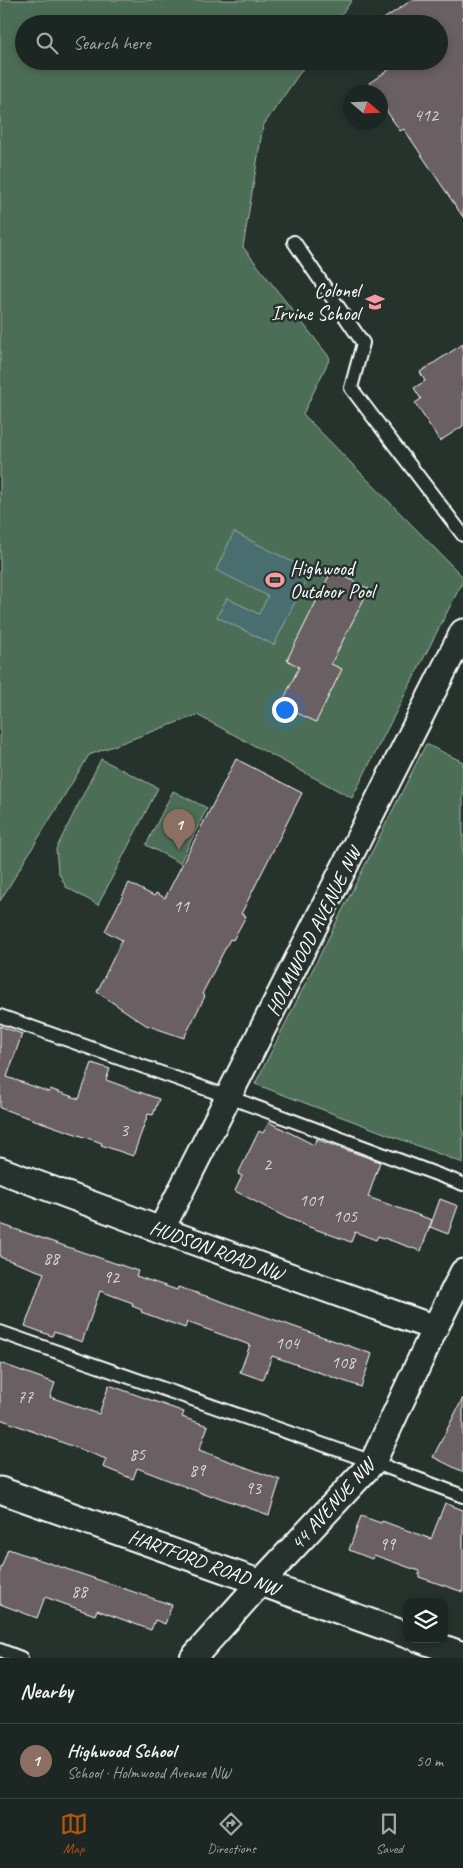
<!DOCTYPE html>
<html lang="en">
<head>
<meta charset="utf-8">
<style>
	:root { --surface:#1c2622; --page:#252e2a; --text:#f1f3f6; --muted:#a0a5a5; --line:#3a4340; --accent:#b45309 }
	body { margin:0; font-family:Caveat,sans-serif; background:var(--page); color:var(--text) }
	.controls { position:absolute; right:15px; bottom:15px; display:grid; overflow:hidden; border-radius:10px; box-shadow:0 2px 8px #0003 }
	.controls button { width:45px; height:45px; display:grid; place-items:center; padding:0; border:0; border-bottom:1px solid var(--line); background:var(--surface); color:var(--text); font:25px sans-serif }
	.compass { position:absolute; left:343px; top:85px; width:45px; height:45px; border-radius:50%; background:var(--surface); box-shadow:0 2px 8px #0003; rotate:109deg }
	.you { position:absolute; left:284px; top:709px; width:18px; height:18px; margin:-12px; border:4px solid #fff; border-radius:50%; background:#1a73e8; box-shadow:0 0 0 8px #1a73e833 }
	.badge { display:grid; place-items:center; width:32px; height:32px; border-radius:50%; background:var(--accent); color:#fff; font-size:16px; font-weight:700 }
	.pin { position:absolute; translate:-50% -41px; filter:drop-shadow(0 1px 2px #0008) }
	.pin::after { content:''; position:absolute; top:26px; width:18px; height:15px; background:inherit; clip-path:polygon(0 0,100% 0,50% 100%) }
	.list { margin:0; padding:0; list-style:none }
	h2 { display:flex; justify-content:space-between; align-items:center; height:65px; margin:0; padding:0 20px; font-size:21px }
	h2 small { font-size:16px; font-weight:400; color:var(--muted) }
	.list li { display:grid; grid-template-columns:32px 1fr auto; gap:15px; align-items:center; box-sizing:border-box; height:75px; padding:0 20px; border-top:1px solid var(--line) }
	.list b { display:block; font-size:19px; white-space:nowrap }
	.list p { margin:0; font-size:16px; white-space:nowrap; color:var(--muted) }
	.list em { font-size:16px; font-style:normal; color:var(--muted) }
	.icon { flex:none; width:28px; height:28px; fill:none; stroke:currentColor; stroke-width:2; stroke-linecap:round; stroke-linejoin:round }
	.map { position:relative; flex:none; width:463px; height:1658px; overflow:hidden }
	.search { position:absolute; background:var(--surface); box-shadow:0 2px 8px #0003; left:15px; right:15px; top:15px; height:55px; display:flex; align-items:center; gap:12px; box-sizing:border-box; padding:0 18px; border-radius:28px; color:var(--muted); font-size:19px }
	.sheet { height:140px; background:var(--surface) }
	nav { display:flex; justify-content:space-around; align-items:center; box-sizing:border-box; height:70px; border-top:1px solid var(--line); background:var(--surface); font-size:14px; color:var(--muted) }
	nav a { display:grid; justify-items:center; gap:2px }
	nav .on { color:var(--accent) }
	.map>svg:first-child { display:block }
	.green { fill:#4e6e57; stroke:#a6b6ab }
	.water { fill:#4a6e70; stroke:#92a8a9 }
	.building { fill:#6a5f63; stroke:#fff }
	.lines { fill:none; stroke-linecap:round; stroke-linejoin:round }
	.service-casing { stroke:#fff; stroke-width:16 }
	.minor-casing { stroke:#fff; stroke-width:29 }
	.service { stroke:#26332d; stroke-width:12 }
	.minor { stroke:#26332d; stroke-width:25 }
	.labels { text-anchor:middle; stroke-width:5; stroke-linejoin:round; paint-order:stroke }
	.number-label { font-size:18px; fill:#dad7d8 }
	.poi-label { font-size:20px; fill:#fff; stroke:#26332d; text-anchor:end }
	.street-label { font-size:20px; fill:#fff; stroke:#26332d }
</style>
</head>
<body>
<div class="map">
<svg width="463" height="1658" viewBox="0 0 463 1658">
	<rect width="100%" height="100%" fill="#26332d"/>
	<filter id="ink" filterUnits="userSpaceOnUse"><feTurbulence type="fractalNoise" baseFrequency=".02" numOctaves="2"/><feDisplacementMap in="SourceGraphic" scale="10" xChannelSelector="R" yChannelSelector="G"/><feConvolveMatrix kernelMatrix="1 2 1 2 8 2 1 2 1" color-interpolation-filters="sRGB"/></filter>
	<g filter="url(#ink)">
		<!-- green -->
		<g class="green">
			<path d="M0 0H352L335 24H24V61H308L263 126 243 247 330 358 303 414 463 577V581L352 798 197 715 89 755 0 901Z"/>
			<path d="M426 744 463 762V1163L255 1084Z"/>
			<path d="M101 759 158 788 98 905 66 887 58 871 56 849Z"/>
			<path d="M173 791 207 808 180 863 146 845Z"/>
		</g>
		<!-- water -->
		<path class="water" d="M234 532 310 571 274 645 217 617 227 598 259 614 268 596 216 570Z"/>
		<!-- building -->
		<g class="building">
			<path d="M412 0H463V217L404 129 400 131 380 101V92H375L369 83 402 61H439V24H376Z"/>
			<path d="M463 344V426L440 441 415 403 421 399 414 388 425 381 420 372Z"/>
			<path d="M332 570 369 589 331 664 342 669 316 722 281 705 299 667 287 660Z"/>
			<path d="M236 759 302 793 241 914 246 916 233 940 230 939 202 994 205 996 184 1038 146 1025 97 992 122 940 105 931 129 883 154 896 156 893 165 898Z"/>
			<path d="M0 1026 22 1034 7 1077 49 1092 50 1089 79 1099 92 1063 110 1069 106 1080 159 1099 153 1115 148 1114 133 1156 101 1145 102 1143 0 1108Z"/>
			<path d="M269 1122 314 1145 316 1139 380 1162 368 1197 432 1220 421 1251 378 1236 376 1240 355 1232 351 1242 301 1224V1223L287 1218 235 1191 242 1176 238 1174 259 1131 263 1133Z"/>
			<path d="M440 1199 458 1206 448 1234 430 1227Z"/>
			<path d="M0 1224 138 1271 136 1276 177 1290 178 1287 212 1298 372 1354 361 1387 272 1356 263 1380 240 1372 250 1345 187 1322 185 1328 141 1312 142 1310 132 1306 133 1303 100 1291 82 1342 54 1332 52 1336 25 1326 44 1273 0 1257Z"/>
			<path d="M0 1363 55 1383 50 1397 99 1414 109 1385 184 1412 182 1417 208 1426 199 1450 280 1480 269 1515 212 1495V1497L137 1468 133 1479 103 1467 106 1459 0 1419Z"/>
			<path d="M463 1398V1472L433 1457Z"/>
			<path d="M445 1503 463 1510V1592L419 1577V1571L374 1555 372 1559 349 1550 361 1516 381 1523 382 1521 431 1539Z"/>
			<path d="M8 1549 172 1605 165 1624 155 1620 151 1630 97 1610 95 1615 45 1597 37 1618 0 1604V1571Z"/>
		</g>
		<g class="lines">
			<!-- service casing -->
			<g class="service-casing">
				<g id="service">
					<path d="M294 242 363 343 351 388 463 535"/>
					<path d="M0 1016 229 1097 463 1184"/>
					<path d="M0 1332 373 1462 463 1496"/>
					<path d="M0 1650 21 1658"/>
				</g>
			</g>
			<!-- minor casing -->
			<g class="minor-casing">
				<g id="minor">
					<path d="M0 1170 161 1230 435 1328"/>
					<path d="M161 1230 463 632"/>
					<path d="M0 1490 407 1635"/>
					<path d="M419 1639 463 1655"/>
					<path d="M193 1658 261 1582 373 1462 435 1328 463 1272"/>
				</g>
			</g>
			<!-- service -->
			<use href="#service" class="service"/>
			<!-- minor -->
			<use href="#minor" class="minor"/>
		</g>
	</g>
	<!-- icons -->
	<defs>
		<g id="school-bare" transform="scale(1.5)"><path d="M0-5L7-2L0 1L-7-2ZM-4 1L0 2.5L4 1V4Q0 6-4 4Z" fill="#ff9aa2" stroke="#26332d" stroke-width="2.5" paint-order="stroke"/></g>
		<g id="stadium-bare" transform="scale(1.5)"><path d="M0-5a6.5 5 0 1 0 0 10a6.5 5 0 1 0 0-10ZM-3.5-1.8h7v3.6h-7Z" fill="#ff9aa2" stroke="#26332d" stroke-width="2.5" paint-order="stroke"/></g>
	</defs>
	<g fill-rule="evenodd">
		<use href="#school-bare" x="375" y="302"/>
		<use href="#stadium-bare" x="275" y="580"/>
	</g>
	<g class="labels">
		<!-- number labels -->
		<g class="number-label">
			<text x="426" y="121">412</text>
			<text x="181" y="912">11</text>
			<text x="124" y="1136">3</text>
			<text x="267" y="1170">2</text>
			<text x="311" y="1206">101</text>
			<text x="345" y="1222">105</text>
			<text x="51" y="1264">88</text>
			<text x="111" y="1283">92</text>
			<text x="287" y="1349">104</text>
			<text x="343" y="1368">108</text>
			<text x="25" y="1403">77</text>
			<text x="137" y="1460">85</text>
			<text x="197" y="1476">89</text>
			<text x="253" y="1494">93</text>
			<text x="387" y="1550">99</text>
			<text x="79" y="1597">88</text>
		</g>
		<!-- poi labels -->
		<g class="poi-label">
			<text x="360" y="297">Colonel<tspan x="360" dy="23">Irvine School</tspan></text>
			<text x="290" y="575" text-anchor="start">Highwood<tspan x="290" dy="23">Outdoor Pool</tspan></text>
		</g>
		<!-- street labels -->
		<g class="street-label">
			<text transform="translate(313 931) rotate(-63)" y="7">HOLMWOOD AVENUE NW</text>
			<text transform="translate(217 1250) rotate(20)" y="7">HUDSON ROAD NW</text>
			<text transform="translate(332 1504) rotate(-48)" y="7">44 AVENUE NW</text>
			<text transform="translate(204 1562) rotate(20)" y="7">HARTFORD ROAD NW</text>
		</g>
	</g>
</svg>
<div class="controls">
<button><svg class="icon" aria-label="layers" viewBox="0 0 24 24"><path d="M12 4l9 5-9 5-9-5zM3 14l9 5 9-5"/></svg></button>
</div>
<svg class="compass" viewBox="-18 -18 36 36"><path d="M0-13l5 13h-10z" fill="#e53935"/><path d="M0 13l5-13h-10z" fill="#a0a5a5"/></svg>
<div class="you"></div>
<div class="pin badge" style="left:179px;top:850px;background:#8d6e63">1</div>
<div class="search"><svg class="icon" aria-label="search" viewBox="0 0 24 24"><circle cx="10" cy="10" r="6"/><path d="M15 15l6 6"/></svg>Search here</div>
</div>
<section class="sheet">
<h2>Nearby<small></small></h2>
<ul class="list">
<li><span class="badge" style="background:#8d6e63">1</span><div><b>Highwood School</b><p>School · Holmwood Avenue NW</p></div><em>50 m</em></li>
</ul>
</section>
<nav>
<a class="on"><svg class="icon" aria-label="map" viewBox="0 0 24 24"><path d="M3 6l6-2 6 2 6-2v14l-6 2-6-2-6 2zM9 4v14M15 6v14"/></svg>Map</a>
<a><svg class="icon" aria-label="directions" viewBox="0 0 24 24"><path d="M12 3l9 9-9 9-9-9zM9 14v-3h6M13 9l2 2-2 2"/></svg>Directions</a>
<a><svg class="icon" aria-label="saved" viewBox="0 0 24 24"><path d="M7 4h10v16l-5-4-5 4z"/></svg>Saved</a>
</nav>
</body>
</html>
